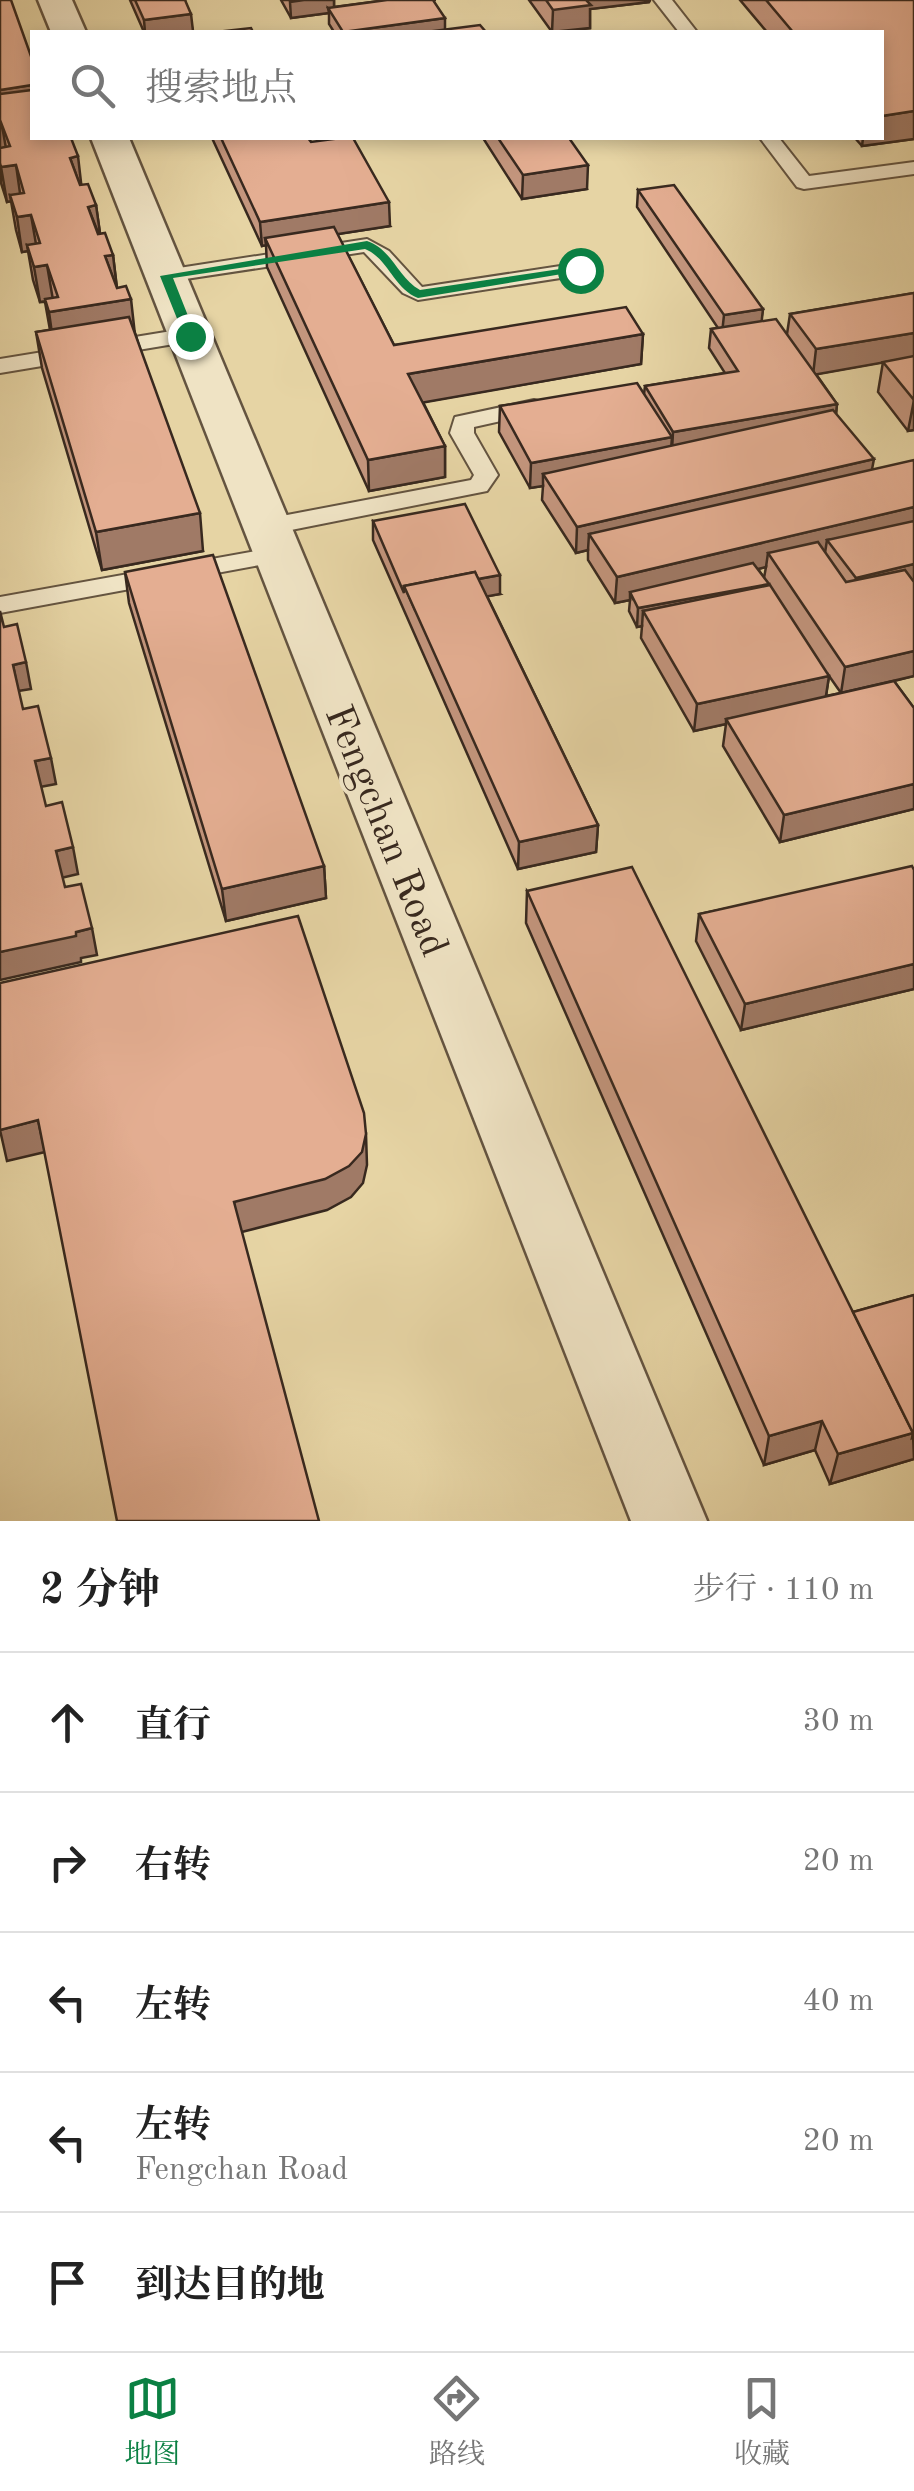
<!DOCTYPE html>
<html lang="zh">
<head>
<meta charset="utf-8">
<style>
	:root { --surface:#fff; --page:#f6f6f6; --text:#222; --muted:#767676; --line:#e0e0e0; --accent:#0b8043 }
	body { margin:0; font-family:"Old Standard TT","Noto Serif SC",serif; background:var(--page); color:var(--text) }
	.stop { position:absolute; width:30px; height:30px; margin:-22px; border:8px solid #0b8043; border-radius:50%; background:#fff }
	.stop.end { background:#0b8043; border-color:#fff; box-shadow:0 2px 10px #0008 }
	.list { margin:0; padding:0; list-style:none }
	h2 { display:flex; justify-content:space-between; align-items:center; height:130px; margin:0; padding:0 40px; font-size:42px }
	h2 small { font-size:32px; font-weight:400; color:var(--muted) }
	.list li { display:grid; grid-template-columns:65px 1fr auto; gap:30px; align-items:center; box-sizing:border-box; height:140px; padding:0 40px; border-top:2px solid var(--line) }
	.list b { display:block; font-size:38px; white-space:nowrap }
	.list p { margin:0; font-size:32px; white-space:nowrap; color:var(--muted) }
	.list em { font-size:32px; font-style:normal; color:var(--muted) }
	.icon { flex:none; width:55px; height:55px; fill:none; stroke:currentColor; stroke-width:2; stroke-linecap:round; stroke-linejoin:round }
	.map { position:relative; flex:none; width:914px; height:1521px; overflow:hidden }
	.search { position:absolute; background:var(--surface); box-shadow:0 5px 15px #0003; left:30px; right:30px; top:30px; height:110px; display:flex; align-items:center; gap:25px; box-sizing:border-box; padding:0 35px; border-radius:0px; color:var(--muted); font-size:38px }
	.sheet { height:830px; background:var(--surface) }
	nav { display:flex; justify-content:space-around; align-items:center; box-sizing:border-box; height:140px; border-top:2px solid var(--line); background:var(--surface); font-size:28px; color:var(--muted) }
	nav a { display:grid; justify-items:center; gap:5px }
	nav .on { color:var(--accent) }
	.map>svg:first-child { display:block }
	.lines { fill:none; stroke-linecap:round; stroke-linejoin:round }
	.service-casing { stroke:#645440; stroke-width:4 }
	.tertiary-casing { stroke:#645440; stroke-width:5 }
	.service { fill:#efe3c4; fill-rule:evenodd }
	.tertiary { fill:#efe3c4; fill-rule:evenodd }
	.wall { fill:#c4967e; stroke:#38291f; stroke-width:2.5; fill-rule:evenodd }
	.shaded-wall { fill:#a07a66; stroke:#38291f; stroke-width:2.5 }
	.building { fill:#e4ae92; stroke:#38291f; stroke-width:2.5 }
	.route { fill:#0b8043 }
	.labels { text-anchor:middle; stroke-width:8; stroke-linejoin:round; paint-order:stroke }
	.street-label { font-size:40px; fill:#38291f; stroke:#efe3c4 }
</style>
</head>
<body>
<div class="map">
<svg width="914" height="1521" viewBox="0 0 914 1521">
	<rect width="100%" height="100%" fill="#e6d4a4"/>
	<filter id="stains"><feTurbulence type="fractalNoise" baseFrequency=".002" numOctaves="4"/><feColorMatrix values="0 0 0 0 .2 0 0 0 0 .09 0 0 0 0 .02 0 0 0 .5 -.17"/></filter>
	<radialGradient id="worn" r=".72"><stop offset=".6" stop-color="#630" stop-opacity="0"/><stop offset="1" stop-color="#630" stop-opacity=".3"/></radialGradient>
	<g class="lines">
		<!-- service casing -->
		<g class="service-casing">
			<g id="service">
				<path d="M654 0H672L697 32H679Z"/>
				<path d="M760 138H779L809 176 914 162V174L804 189 797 187Z"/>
				<path d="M367 239 389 251 422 287 580 263 590 269 580 275 418 300 403 293 364 252 166 282 155 276 166 270Z"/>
				<path d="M190 328 201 335 198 340 0 373V359Z"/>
				<path d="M534 400 542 402 545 407 542 412 474 427V433L498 475 487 491 266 535 254 527 266 519 471 480 474 475 450 433 455 417Z"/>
				<path d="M278 547 287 550 290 555 287 560 0 613V597Z"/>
			</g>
		</g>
		<!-- tertiary casing -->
		<g class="tertiary-casing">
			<g id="tertiary">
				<path d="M38 0H72L86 32H51Z"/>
				<path d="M91 138H129L707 1521H631Z"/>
			</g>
		</g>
		<!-- service -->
		<use href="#service" class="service"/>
		<!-- tertiary -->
		<use href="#tertiary" class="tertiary"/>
	</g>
	<!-- wall -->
	<g class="wall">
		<path d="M0 0 32 138 82 185 96 205 100 234 113 255 117 288 135 333 203 551 102 570 42 368 36 332 50 330 45 302H40L33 280 28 251 22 252 16 230 11 201 7 202 1 183Z"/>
		<path d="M130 0H185L193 31 178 32H144Z"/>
		<path d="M281 0H334V7L387 0H436H433L445 30 486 32H334L329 24V13L291 18Z"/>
		<path d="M529 0H650L649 2 590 9V28L552 32Z"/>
		<path d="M740 0H914V139L862 146 855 138H882V32H767Z"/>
		<path d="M212 138H308L311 142 390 226 337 234 394 345 643 334 641 364 423 402 445 446V477L369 491 267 267 266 245 262 246Z"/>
		<path d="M483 138H569L587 189 522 199Z"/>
		<path d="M638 190 763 309 761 321 787 334 790 314 914 293V430L908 431 878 392 883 362 816 374 837 404 836 414 872 470 914 676 894 681 914 708V809L780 842 723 746 726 724 694 731 641 638 642 626 637 627 629 611 630 600 615 603 588 560V550L576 553 542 500 543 486 530 488 499 432 500 406 644 394 645 386 725 373 709 348 711 329 718 328 637 207ZM766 567 764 578 758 569ZM827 673 841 693 826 696 829 676Z"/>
		<path d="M373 521 500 594 487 596 598 825 596 852 518 869 373 540Z"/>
		<path d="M125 572 324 866 326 898 226 921 129 603Z"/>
		<path d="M914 870V989L741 1030 696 941 699 914Z"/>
		<path d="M527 891 853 1312 914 1295V1459L830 1484 815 1450 764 1465 526 923Z"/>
	</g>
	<!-- shaded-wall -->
	<g class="shaded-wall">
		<path d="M304 0H334V12L328 8 329 13 291 18 290 2Z"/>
		<path d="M577 0H650L649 2 590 9V28L552 32 553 10Z"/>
		<path d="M191 14 193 31 178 32H145L144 20Z"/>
		<path d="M445 18V32H343Z"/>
		<path d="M32 85V109L0 114V90Z"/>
		<path d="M914 111V139L862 146 863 138H882V116Z"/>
		<path d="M0 120H1L7 154 0 155Z"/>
		<path d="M78 156 82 191 70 158Z"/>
		<path d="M16 165 21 200 10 195 11 201 7 202 1 167Z"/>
		<path d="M588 165 587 189 522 199 523 175Z"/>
		<path d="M389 202 390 226 268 245 265 238 266 245 262 246 260 222Z"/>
		<path d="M96 205 101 240 88 207Z"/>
		<path d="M31 215 37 250 27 245 28 251 22 252 17 217Z"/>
		<path d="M113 255 117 290 105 256Z"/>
		<path d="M47 265 53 300 40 302 34 267Z"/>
		<path d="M131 299 135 335 54 348 49 312Z"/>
		<path d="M763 309 761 327 722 333 724 315Z"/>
		<path d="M914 333V357L813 375 816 349Z"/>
		<path d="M643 334 641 364 409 405 408 374Z"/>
		<path d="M914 400V430L908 431Z"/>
		<path d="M837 404 835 423 672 451 673 432Z"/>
		<path d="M672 437 670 463 543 474V486L530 488 531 463Z"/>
		<path d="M445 446V477L369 491 368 460Z"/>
		<path d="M874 459 869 485 589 534 588 550 576 553 577 527Z"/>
		<path d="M914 507V532L827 540 825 553H768L766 567 633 599 630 592V600L615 603 617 577Z"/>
		<path d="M200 513 203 551 102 570 96 532Z"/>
		<path d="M914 564V582L852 597 856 578Z"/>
		<path d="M500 575V594L415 610 407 592Z"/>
		<path d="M769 584 766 603 643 611 642 626 637 627 638 608Z"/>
		<path d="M914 651V676L841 693 845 667Z"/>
		<path d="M26 662 31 689 18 691 13 665Z"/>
		<path d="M829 676 825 702 726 719V724L694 731 697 704Z"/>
		<path d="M51 758 56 784 40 787 35 761Z"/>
		<path d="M914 784V809L780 842 784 815Z"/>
		<path d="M598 825 596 852 518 869 519 842Z"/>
		<path d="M73 847 78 874 61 878 56 851Z"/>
		<path d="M324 866 326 898 226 921 222 889Z"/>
		<path d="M92 928 97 955 81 958V962L0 980V952Z"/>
		<path d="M914 964V989L741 1030 745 1004Z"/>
		<path d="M38 1120 45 1152 7 1161 0 1130Z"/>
		<path d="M366 1134 367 1165 363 1183 351 1197 327 1210 238 1233 234 1202Z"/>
		<path d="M822 1421 815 1450 764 1465 769 1436Z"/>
		<path d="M913 1433 914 1459 830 1484 838 1454Z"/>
	</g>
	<!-- building -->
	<g class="building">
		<path d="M0 0H11L32 59V85L0 90Z"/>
		<path d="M135 0H185L191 14 144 20Z"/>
		<path d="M387 0H433L445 18 343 32 328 8Z"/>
		<path d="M546 0H586L591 5 553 10Z"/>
		<path d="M766 0H914V111L882 116V32H793Z"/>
		<path d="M480 25 486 32H426Z"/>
		<path d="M251 28 253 32H216Z"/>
		<path d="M32 90V138H71L78 156 70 158 80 185 88 184 96 205 88 207 98 234 105 233 113 255 105 256 117 288 126 286 131 299 49 312 45 299 58 297 47 265 34 267 27 245 40 243 31 215 17 217 10 195 24 193 16 165 1 167 0 163V148L10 146 0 120V94Z"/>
		<path d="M221 138H308L311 142 341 138H353L389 202 260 222Z"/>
		<path d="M498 138H569L588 165 523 175Z"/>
		<path d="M674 185 763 309 724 315 638 190Z"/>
		<path d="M334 227 394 345 626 307 643 334 408 374 445 446 368 460 265 238Z"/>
		<path d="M914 293V333L816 349 790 314Z"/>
		<path d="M129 317 200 513 96 532 36 332Z"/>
		<path d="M776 319 837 404 673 432 645 386 738 371 711 329Z"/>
		<path d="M914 356V400L883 362Z"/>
		<path d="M637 383 672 437 531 463 500 406Z"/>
		<path d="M833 410 874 459 577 527 543 474Z"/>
		<path d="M914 460V507L617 577 589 534Z"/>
		<path d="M465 504 500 575 478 579 475 572 404 586V593L373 521Z"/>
		<path d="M914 521V564L856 578 827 540Z"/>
		<path d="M818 542 846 582 905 570 914 582V651L845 667 768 553Z"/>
		<path d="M213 555 324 866 222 889 125 572Z"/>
		<path d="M753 563 769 584 638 608 630 592Z"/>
		<path d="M475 572 598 825 519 842 404 586Z"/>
		<path d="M770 585 829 676 697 704 643 611Z"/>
		<path d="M0 611 4 627 17 624 26 662 13 665 23 709 38 706 51 758 35 761 46 806 62 802 73 847 56 851 65 887 81 884 92 928 76 932V936L0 952Z"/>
		<path d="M894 681 914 708V784L784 815 726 719Z"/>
		<path d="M912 866 914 870V964L745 1004 699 914Z"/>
		<path d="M632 867 913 1433 838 1454 822 1421 769 1436 527 891Z"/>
		<path d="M298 916 364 1113 366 1134 362 1152 349 1166 325 1179 234 1202 319 1521H117L38 1120 0 1130V983Z"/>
		<path d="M914 1295V1437L912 1438 913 1433 853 1312Z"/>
	</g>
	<!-- route -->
	<path class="route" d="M367 241C393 250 397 277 420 290L580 266 586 270 418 298C393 288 389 259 365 249L173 278 196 336 190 339 184 336 160 276Z"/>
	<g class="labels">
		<!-- street labels -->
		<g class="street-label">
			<text transform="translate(388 830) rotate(68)" y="14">Fengchan Road</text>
		</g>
	</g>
	<rect width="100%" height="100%" filter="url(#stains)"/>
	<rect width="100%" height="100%" fill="url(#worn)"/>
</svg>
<div class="stop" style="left:580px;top:270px"></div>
<div class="stop end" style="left:190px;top:336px"></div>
<div class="search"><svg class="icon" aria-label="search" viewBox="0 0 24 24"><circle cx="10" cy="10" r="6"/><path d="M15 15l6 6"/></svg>搜索地点</div>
</div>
<section class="sheet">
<h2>2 分钟<small>步行 · 110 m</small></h2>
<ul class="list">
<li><svg class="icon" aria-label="ahead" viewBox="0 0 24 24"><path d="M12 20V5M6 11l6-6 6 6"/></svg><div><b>直行</b></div><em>30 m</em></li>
<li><svg class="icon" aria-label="right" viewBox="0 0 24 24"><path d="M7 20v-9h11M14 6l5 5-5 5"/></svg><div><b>右转</b></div><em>20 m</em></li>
<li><svg class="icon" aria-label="left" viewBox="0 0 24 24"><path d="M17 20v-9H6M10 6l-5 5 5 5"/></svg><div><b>左转</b></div><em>40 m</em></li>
<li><svg class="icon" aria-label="left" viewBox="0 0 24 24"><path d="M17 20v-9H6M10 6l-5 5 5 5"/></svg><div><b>左转</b><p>Fengchan Road</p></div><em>20 m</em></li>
<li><svg class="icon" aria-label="arrive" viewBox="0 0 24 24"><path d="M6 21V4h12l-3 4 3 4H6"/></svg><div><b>到达目的地</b></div></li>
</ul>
</section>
<nav>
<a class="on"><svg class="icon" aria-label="map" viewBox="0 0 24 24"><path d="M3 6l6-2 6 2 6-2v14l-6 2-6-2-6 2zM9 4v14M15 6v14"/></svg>地图</a>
<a><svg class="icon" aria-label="directions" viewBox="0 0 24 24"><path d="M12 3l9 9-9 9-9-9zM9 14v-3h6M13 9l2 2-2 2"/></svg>路线</a>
<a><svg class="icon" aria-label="saved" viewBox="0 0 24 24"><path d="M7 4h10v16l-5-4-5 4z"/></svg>收藏</a>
</nav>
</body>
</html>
